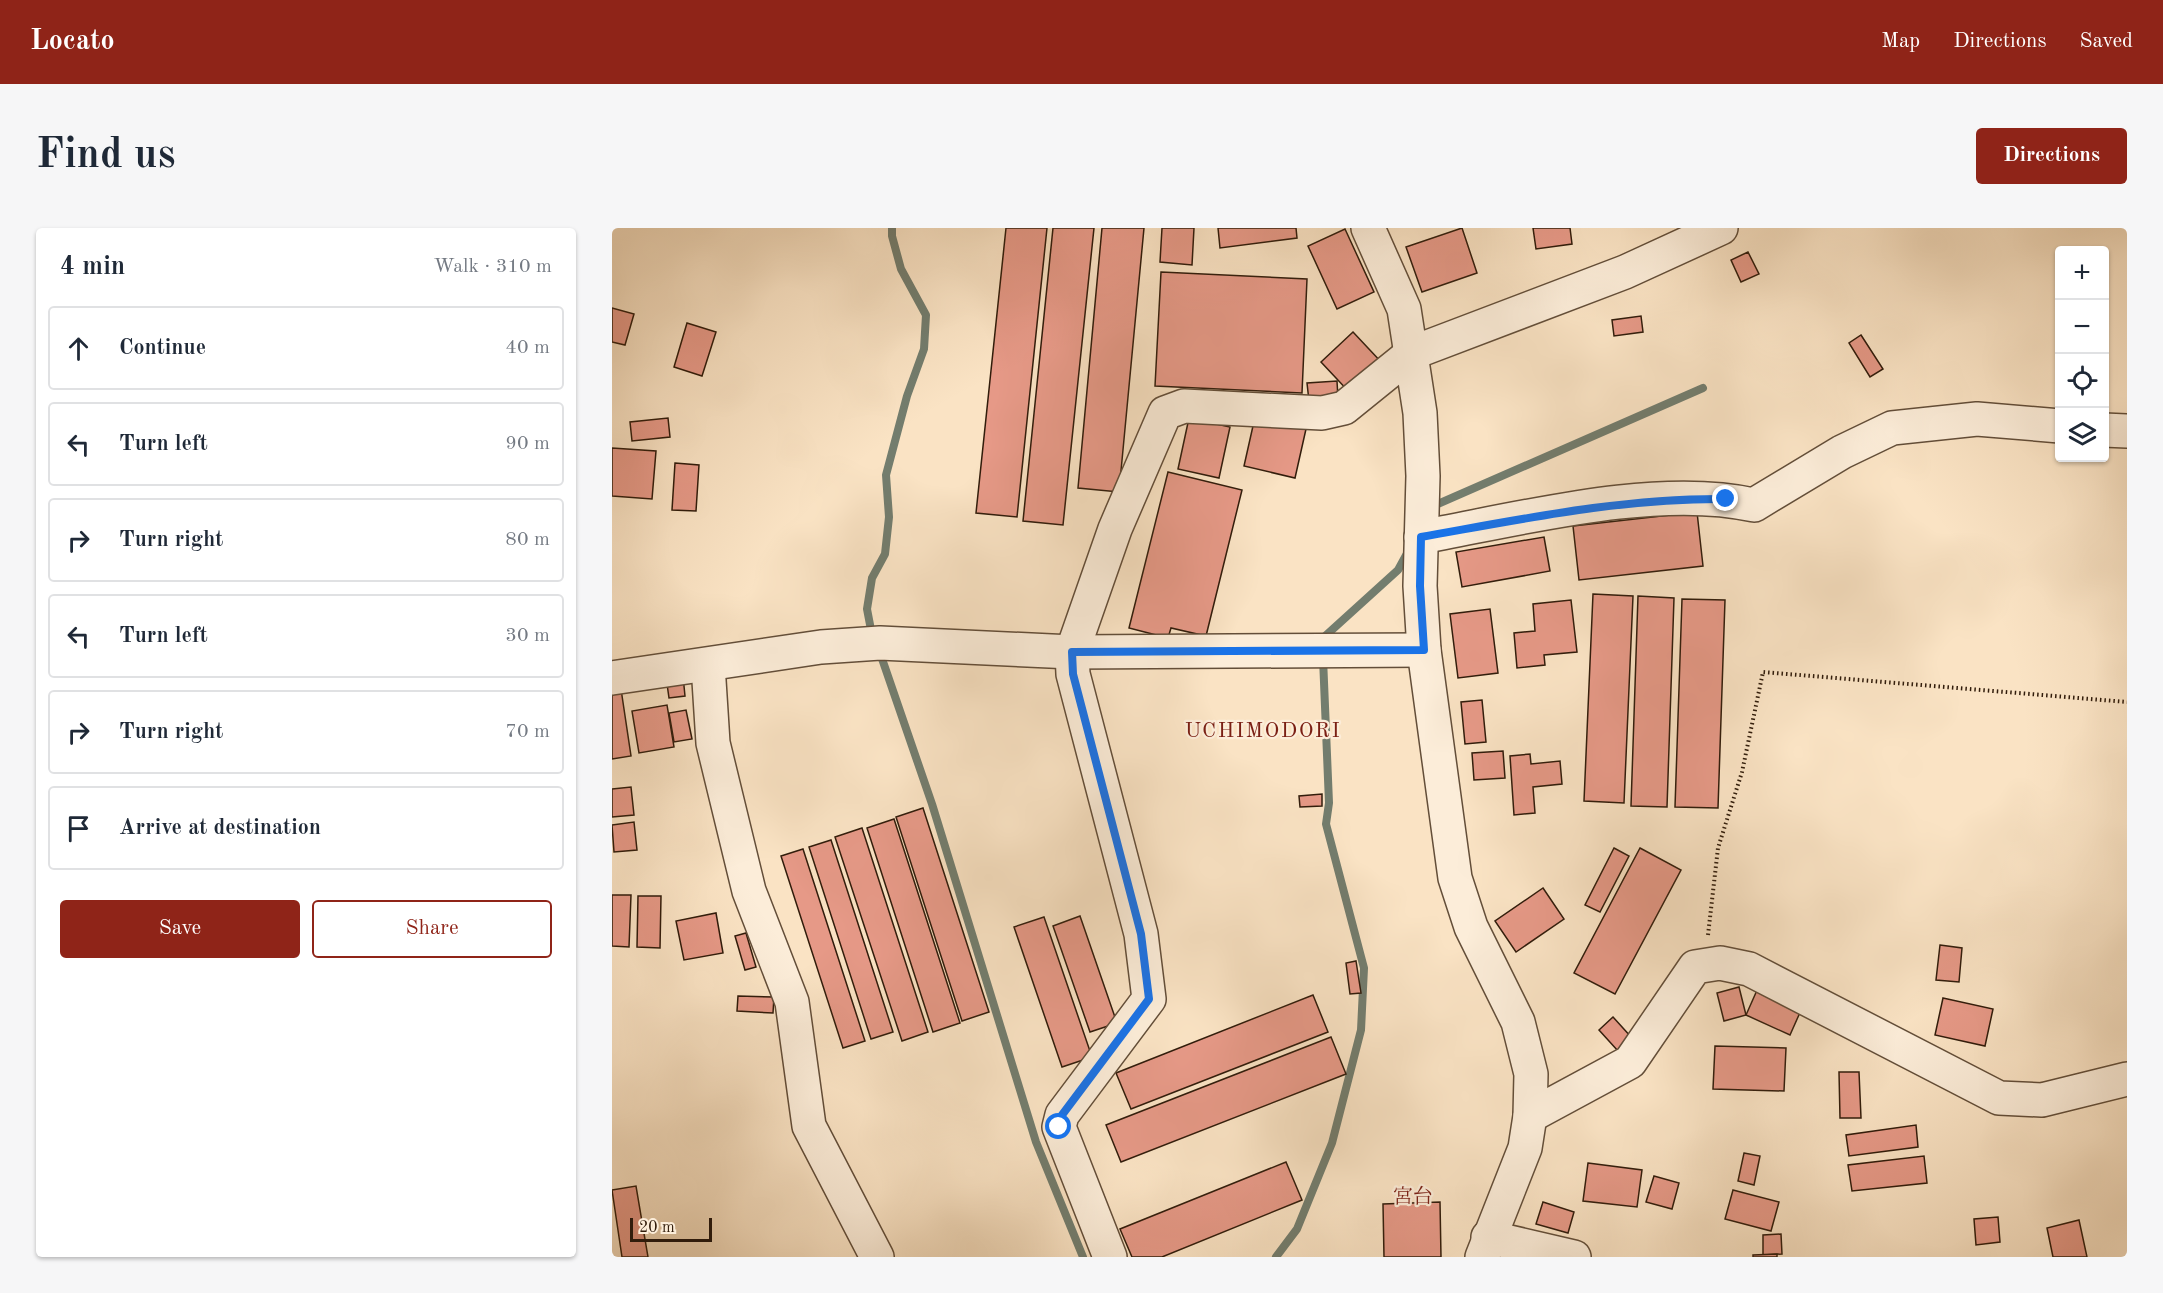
<!DOCTYPE html>
<html lang="en">
<head>
<meta charset="utf-8">
<style>
	:root { --surface:#fff; --page:#f6f6f7; --text:#1f2937; --muted:#747a83; --line:#e0e1e3; --accent:#8f2418 }
	body { margin:0; font-family:"Old Standard TT","Noto Serif JP",serif; background:var(--page); color:var(--text) }
	.controls { position:absolute; right:18px; top:18px; display:grid; overflow:hidden; border-radius:6px; box-shadow:0 2px 4px #0004 }
	.controls button { width:54px; height:54px; display:grid; place-items:center; padding:0; border:0; border-bottom:2px solid var(--line); background:var(--surface); color:var(--text); font:30px sans-serif }
	.scale { position:absolute; left:18px; bottom:15px; width:82px; box-sizing:border-box; padding-left:6px; border:3px solid #311c0b; border-top:0; font-size:16px; line-height:21px; white-space:nowrap; color:#311c0b; -webkit-text-stroke:4px #fcedd9; paint-order:stroke }
	.stop { position:absolute; width:18px; height:18px; margin:-14px; border:4px solid #1a73e8; border-radius:50%; background:#fff }
	.stop.end { background:#1a73e8; border-color:#fff; box-shadow:0 2px 6px #0008 }
	.list { margin:0; padding:0; list-style:none }
	h2 { display:flex; justify-content:space-between; align-items:center; height:78px; margin:0; padding:0 24px; font-size:26px }
	h2 small { font-size:20px; font-weight:400; color:var(--muted) }
	.list li { display:grid; grid-template-columns:39px 1fr auto; gap:18px; align-items:center; box-sizing:border-box; height:84px; margin:0 12px 12px; padding:0 12px; border:2px solid var(--line); border-radius:6px }
	.list b { display:block; font-size:22px; white-space:nowrap }
	.list em { font-size:20px; font-style:normal; color:var(--muted) }
	.actions { display:flex; gap:12px; padding:18px 24px }
	.actions a { flex:1; padding:14px 0; border:2px solid var(--accent); border-radius:6px; text-align:center; font-size:21px; color:var(--accent) }
	.actions .main { background:var(--accent); color:#fff }
	.icon { flex:none; width:33px; height:33px; fill:none; stroke:currentColor; stroke-width:2; stroke-linecap:round; stroke-linejoin:round }
	.map { position:relative; flex:none; width:1515px; height:1029px; overflow:hidden; border-radius:6px }
	header { display:flex; align-items:center; gap:36px; box-sizing:border-box; height:84px; padding:0 30px; background:var(--accent); color:#fff }
	header strong { font-size:28px }
	nav { display:flex; gap:33px; margin-inline-start:auto; font-size:21px }
	.intro { display:flex; align-items:center; justify-content:space-between; box-sizing:border-box; height:144px; padding:0 36px }
	h1 { margin:0; font-size:42px }
	.button { padding:15px 27px; border-radius:6px; background:var(--accent); color:#fff; font-size:21px; font-weight:700 }
	main { display:flex; gap:36px; padding:0 36px }
	aside { flex:1; background:var(--surface); border-radius:6px; box-shadow:0 2px 4px #0004 }
	.map>svg:first-child { display:block }
	.lines { fill:none; stroke-linecap:round; stroke-linejoin:round }
	.stream { stroke:#737d6e; stroke-width:8 }
	.building { fill:#e69987; stroke:#311c0b; stroke-width:1.5 }
	.minor-casing { stroke:#634e39; stroke-width:36 }
	.path { stroke:#311c0b; stroke-width:4; stroke-dasharray:1.5 3; stroke-linecap:butt }
	.minor { stroke:#fcedd9; stroke-width:33 }
	.route { stroke:#1a73e8; stroke-width:8 }
	.labels { text-anchor:middle; stroke-width:4.5; stroke-linejoin:round; paint-order:stroke }
	.neighbourhood-label { font-size:20px; fill:#7a1f14; stroke:#fcedd9 }
	.quarter-label { font-size:21px; letter-spacing:1.5px; fill:#7a1f14; stroke:#fcedd9 }
</style>
</head>
<body>
<header>
<strong>Locato</strong>
<nav><a>Map</a><a>Directions</a><a>Saved</a></nav>
</header>
<div class="intro"><h1>Find us</h1><a class="button">Directions</a></div>
<main>
<aside>
<h2>4 min<small>Walk · 310 m</small></h2>
<ul class="list">
<li><svg class="icon" aria-label="ahead" viewBox="0 0 24 24"><path d="M12 20V5M6 11l6-6 6 6"/></svg><div><b>Continue</b></div><em>40 m</em></li>
<li><svg class="icon" aria-label="left" viewBox="0 0 24 24"><path d="M17 20v-9H6M10 6l-5 5 5 5"/></svg><div><b>Turn left</b></div><em>90 m</em></li>
<li><svg class="icon" aria-label="right" viewBox="0 0 24 24"><path d="M7 20v-9h11M14 6l5 5-5 5"/></svg><div><b>Turn right</b></div><em>80 m</em></li>
<li><svg class="icon" aria-label="left" viewBox="0 0 24 24"><path d="M17 20v-9H6M10 6l-5 5 5 5"/></svg><div><b>Turn left</b></div><em>30 m</em></li>
<li><svg class="icon" aria-label="right" viewBox="0 0 24 24"><path d="M7 20v-9h11M14 6l5 5-5 5"/></svg><div><b>Turn right</b></div><em>70 m</em></li>
<li><svg class="icon" aria-label="arrive" viewBox="0 0 24 24"><path d="M6 21V4h12l-3 4 3 4H6"/></svg><div><b>Arrive at destination</b></div></li>
</ul>
<div class="actions"><a class="main">Save</a><a>Share</a></div>
</aside>
<div class="map">
<svg width="1515" height="1029" viewBox="0 0 1515 1029">
	<rect width="100%" height="100%" fill="#fae3c4"/>
	<filter id="stains"><feTurbulence type="fractalNoise" baseFrequency=".00333" numOctaves="4"/><feColorMatrix values="0 0 0 0 .2 0 0 0 0 .09 0 0 0 0 .02 0 0 0 .5 -.17"/></filter>
	<radialGradient id="worn" r=".72"><stop offset=".6" stop-color="#630" stop-opacity="0"/><stop offset="1" stop-color="#630" stop-opacity=".3"/></radialGradient>
	<g class="lines">
		<!-- stream -->
		<g class="stream">
			<path d="M819 279 1091 160"/>
			<path d="M260 407 255 381 260 350 273 326 277 289 274 247 295 168 312 121 314 87 289 41 280 8V0"/>
			<path d="M711 415V410L786 342 798 320"/>
			<path d="M267 422 320 576 424 914 471 1029"/>
			<path d="M664 1029 685 1001 720 915 749 802 752 740 714 596 717 575 711 430"/>
		</g>
	</g>
	<!-- building -->
	<g class="building">
		<path d="M394 0H435L405 289 364 285Z"/>
		<path d="M441 0H482L451 297 411 293Z"/>
		<path d="M490 0H532L507 264 466 260Z"/>
		<path d="M550 0H582L580 37 548 34Z"/>
		<path d="M606 0H684L685 10 608 20Z"/>
		<path d="M850 0 865 45 810 64 794 19Z"/>
		<path d="M921 0H958L960 16 924 21Z"/>
		<path d="M733 1 762 64 725 81 696 18Z"/>
		<path d="M1136 24 1147 46 1129 54 1119 32Z"/>
		<path d="M549 44 695 51 690 165 543 158Z"/>
		<path d="M0 80 22 86 13 117 0 114Z"/>
		<path d="M1029 88 1031 104 1002 108 1000 92Z"/>
		<path d="M75 95 104 104 90 148 62 139Z"/>
		<path d="M741 104 771 136 739 166 709 134Z"/>
		<path d="M1249 107 1271 141 1258 149 1237 115Z"/>
		<path d="M725 153 726 171 697 173 695 155Z"/>
		<path d="M643 189 694 201 683 250 632 238Z"/>
		<path d="M56 190 58 209 20 213 18 194Z"/>
		<path d="M577 190 618 199 607 250 566 241Z"/>
		<path d="M0 220 44 223 40 271 0 268Z"/>
		<path d="M63 235 87 237 84 283 60 282Z"/>
		<path d="M556 244 630 262 594 408 559 400 556 410 517 400Z"/>
		<path d="M1085 284 1091 338 967 352 961 298Z"/>
		<path d="M932 309 938 343 850 359 844 324Z"/>
		<path d="M981 366 1021 368 1012 575 972 573Z"/>
		<path d="M1026 368 1062 370 1055 579 1019 578Z"/>
		<path d="M1070 371 1113 372 1106 580 1063 579Z"/>
		<path d="M959 372 965 424 932 427 933 437 905 440 902 405 923 403 921 376Z"/>
		<path d="M878 381 886 445 846 450 838 386Z"/>
		<path d="M71 448 73 468 57 470 54 449Z"/>
		<path d="M9 461 19 528 0 531V463Z"/>
		<path d="M870 472 874 514 853 516 849 474Z"/>
		<path d="M55 477 62 519 27 525 20 483Z"/>
		<path d="M74 482 80 511 62 514 57 485Z"/>
		<path d="M891 523 893 550 862 552 860 525Z"/>
		<path d="M918 526 919 536 948 533 950 556 921 559 923 585 902 587 898 528Z"/>
		<path d="M19 559 22 587 0 589V561Z"/>
		<path d="M710 566V578L688 579 687 568Z"/>
		<path d="M311 580 377 784 350 793 284 589Z"/>
		<path d="M282 591 348 795 321 804 255 600Z"/>
		<path d="M22 594 25 622 2 624 0 597Z"/>
		<path d="M250 600 316 804 290 813 223 609Z"/>
		<path d="M219 612 281 804 259 811 197 619Z"/>
		<path d="M1002 620 1017 628 988 684 973 677Z"/>
		<path d="M1028 620 1069 642 1003 766 962 745Z"/>
		<path d="M191 621 253 813 231 820 169 628Z"/>
		<path d="M931 660 952 691 904 724 883 693Z"/>
		<path d="M0 667H19L17 719 0 718Z"/>
		<path d="M26 668H49L48 720 25 719Z"/>
		<path d="M104 685 111 725 72 732 64 693Z"/>
		<path d="M468 688 505 795 478 804 441 698Z"/>
		<path d="M432 689 480 829 450 839 402 699Z"/>
		<path d="M134 705 144 739 133 742 123 708Z"/>
		<path d="M1328 717 1350 720 1347 754 1324 752Z"/>
		<path d="M744 733 749 765 738 766 734 735Z"/>
		<path d="M1127 759 1134 787 1112 793 1105 765Z"/>
		<path d="M1146 760 1190 780 1178 807 1134 787Z"/>
		<path d="M701 767 716 804 519 881 504 845Z"/>
		<path d="M126 768 162 769 161 785 125 783Z"/>
		<path d="M1331 770 1381 781 1373 818 1323 807Z"/>
		<path d="M1001 789 1020 810 1006 823 987 802Z"/>
		<path d="M719 809 734 846 509 934 494 897Z"/>
		<path d="M1103 818 1174 820 1172 863 1101 861Z"/>
		<path d="M1227 844H1247L1249 890H1228Z"/>
		<path d="M1304 897 1306 919 1237 928 1234 907Z"/>
		<path d="M1132 925 1148 928 1142 957 1126 953Z"/>
		<path d="M1312 928 1315 955 1240 963 1236 937Z"/>
		<path d="M674 934 690 972 550 1029H520L508 1001Z"/>
		<path d="M976 935 1030 942 1025 979 971 973Z"/>
		<path d="M1042 948 1067 955 1060 981 1034 974Z"/>
		<path d="M24 958 36 1029H10L0 962Z"/>
		<path d="M1121 962 1167 974 1159 1003 1113 991Z"/>
		<path d="M828 974 829 1029H772L771 976Z"/>
		<path d="M931 974 962 984 956 1005 924 996Z"/>
		<path d="M1386 989 1388 1014 1364 1017 1362 991Z"/>
		<path d="M1467 992 1475 1029H1441L1435 1000Z"/>
		<path d="M1169 1006 1170 1026 1151 1027V1007Z"/>
		<path d="M1165 1026V1029H1141V1027Z"/>
	</g>
	<g class="lines">
		<!-- minor casing -->
		<g class="minor-casing">
			<g id="minor">
				<path d="M756 0 792 81 808 185 811 248 808 358 812 422 843 650 859 699 906 794 919 846 918 888 913 920 870 1029"/>
				<path d="M1492 202 1515 203"/>
				<path d="M809 309C908 291 1044 255 1142 277L1230 224 1280 200 1365 191 1448 198"/>
				<path d="M96 437 101 515 137 663 180 774 197 898 265 1029"/>
				<path d="M0 450 209 419 268 415 460 424 812 422"/>
				<path d="M918 888 1018 834 1083 739 1108 735 1137 741 1387 870 1430 872 1515 851"/>
				<path d="M876 1009 962 1029"/>
				<path d="M498 1029 447 899 450 887 537 771 529 706 461 446 460 424 503 301 553 185 572 178 710 185 732 180 800 125 1013 44 1109 0"/>
			</g>
		</g>
		<!-- path -->
		<path class="path" d="M1096 707 1106 620 1130 544 1151 444 1515 474"/>
		<!-- minor -->
		<use href="#minor" class="minor"/>
	</g>
	<g class="lines">
		<!-- route -->
		<path class="route" d="M447 899 450 887 537 771 529 706 461 446 460 424 812 422 808 358 809 309C911 291 1010 270 1114 271"/>
	</g>
	<g class="labels">
		<!-- neighbourhood labels -->
		<g class="neighbourhood-label">
			<text x="801" y="975">宮台</text>
		</g>
		<!-- quarter labels -->
		<g class="quarter-label">
			<text x="651" y="509">UCHIMODORI</text>
		</g>
	</g>
	<rect width="100%" height="100%" filter="url(#stains)"/>
	<rect width="100%" height="100%" fill="url(#worn)"/>
</svg>
<div class="controls">
<button>+</button>
<button>−</button>
<button><svg class="icon" aria-label="locate" viewBox="0 0 24 24"><circle cx="12" cy="12" r="6"/><path d="M12 2v4M12 18v4M2 12h4M18 12h4"/></svg></button>
<button><svg class="icon" aria-label="layers" viewBox="0 0 24 24"><path d="M12 4l9 5-9 5-9-5zM3 14l9 5 9-5"/></svg></button>
</div>
<div class="scale">20 m</div>
<div class="stop" style="left:447px;top:899px"></div>
<div class="stop end" style="left:1114px;top:271px"></div>
</div>
</main>
</body>
</html>
